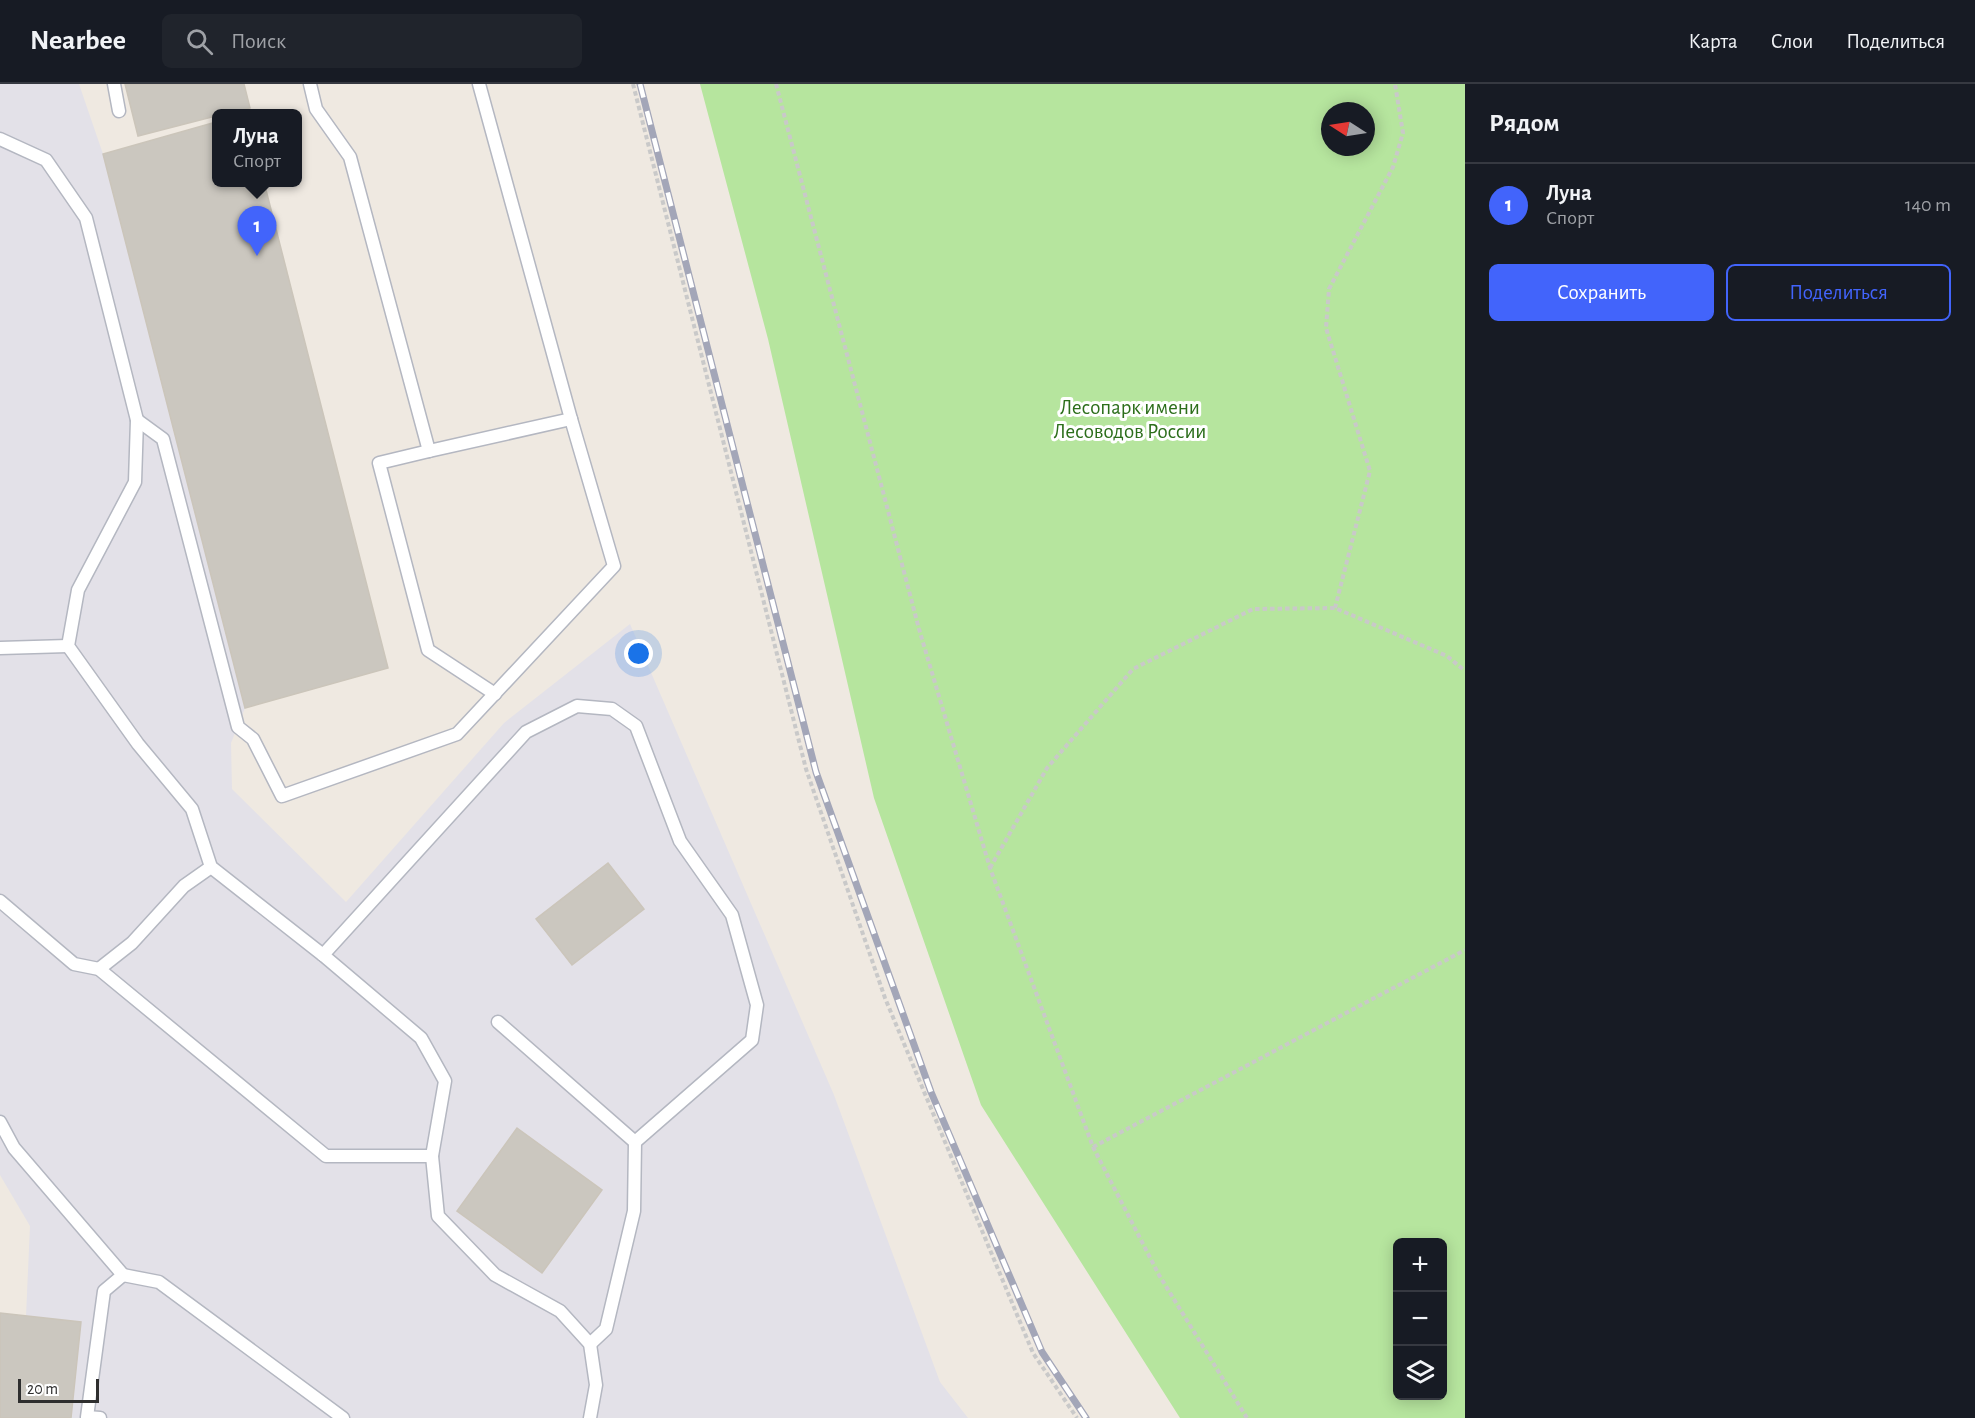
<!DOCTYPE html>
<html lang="ru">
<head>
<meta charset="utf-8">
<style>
	:root { --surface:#171b24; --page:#20242c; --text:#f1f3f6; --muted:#9ea1a6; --line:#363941; --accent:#4264fb }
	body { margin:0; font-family:"Alegreya Sans",sans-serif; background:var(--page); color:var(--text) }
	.controls { position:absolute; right:18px; bottom:18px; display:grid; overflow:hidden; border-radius:9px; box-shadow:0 3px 15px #0003 }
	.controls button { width:54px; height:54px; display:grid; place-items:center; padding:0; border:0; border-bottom:2px solid var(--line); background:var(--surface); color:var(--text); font:30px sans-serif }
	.compass { position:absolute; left:1321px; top:18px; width:54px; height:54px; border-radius:50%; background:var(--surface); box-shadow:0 3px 15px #0003; rotate:282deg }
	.scale { position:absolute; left:18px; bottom:15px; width:81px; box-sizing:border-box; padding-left:6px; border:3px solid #2e2e2e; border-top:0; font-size:16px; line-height:21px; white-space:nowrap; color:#2e2e2e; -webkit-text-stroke:4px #fff; paint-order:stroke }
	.you { position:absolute; left:639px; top:570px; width:21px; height:21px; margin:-15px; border:4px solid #fff; border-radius:50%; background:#1a73e8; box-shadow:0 0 0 9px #1a73e833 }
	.badge { display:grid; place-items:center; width:39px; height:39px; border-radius:50%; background:var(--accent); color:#fff; font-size:20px; font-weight:700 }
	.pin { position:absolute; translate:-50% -50px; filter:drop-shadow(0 2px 3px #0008) }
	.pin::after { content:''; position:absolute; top:32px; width:21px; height:18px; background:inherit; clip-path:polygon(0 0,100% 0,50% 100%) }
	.popup { position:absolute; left:212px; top:25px; width:90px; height:78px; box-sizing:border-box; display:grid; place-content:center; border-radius:9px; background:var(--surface); filter:drop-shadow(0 2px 4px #0005); font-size:20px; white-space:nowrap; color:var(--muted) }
	.popup b { font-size:22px; color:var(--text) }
	.popup::after { content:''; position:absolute; left:50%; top:100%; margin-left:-12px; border:12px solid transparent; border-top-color:var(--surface) }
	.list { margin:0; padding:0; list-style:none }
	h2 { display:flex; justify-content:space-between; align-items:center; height:78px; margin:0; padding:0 24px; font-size:26px }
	h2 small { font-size:20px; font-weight:400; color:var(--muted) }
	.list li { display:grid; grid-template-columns:39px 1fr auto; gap:18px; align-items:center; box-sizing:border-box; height:84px; padding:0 24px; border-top:2px solid var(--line) }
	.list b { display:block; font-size:22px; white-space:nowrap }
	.list p { margin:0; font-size:20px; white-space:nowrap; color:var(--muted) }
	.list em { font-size:20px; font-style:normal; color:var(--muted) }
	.actions { display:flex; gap:12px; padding:18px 24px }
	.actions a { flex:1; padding:14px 0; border:2px solid var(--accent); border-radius:9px; text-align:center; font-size:21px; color:var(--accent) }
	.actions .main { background:var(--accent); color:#fff }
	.icon { flex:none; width:33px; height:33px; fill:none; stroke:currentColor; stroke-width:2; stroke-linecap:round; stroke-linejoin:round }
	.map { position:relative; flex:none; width:1465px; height:1334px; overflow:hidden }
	header { display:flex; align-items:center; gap:36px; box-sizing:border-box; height:84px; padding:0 30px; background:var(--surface); border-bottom:2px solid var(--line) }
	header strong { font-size:28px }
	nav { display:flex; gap:33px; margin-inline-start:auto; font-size:21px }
	.search { width:420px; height:54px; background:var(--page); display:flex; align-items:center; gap:15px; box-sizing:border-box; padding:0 21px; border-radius:9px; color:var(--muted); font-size:22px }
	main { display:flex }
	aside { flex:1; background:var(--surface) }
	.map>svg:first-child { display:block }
	.industrial { fill:#e3e1e8 }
	.green { fill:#b6e59e; fill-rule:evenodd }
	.building { fill:#cbc7bf; stroke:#cbc5ba; stroke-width:1.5 }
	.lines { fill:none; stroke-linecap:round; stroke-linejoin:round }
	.lane-casing { stroke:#b4b7c1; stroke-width:15 }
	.path { stroke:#c9c9c9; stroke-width:4; stroke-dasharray:4.5 3; stroke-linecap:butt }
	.lane { stroke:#fff; stroke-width:12 }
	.rail-casing { stroke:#a3a6b8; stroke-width:7 }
	.rail { stroke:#fff; stroke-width:4.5; stroke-dasharray:14; stroke-linecap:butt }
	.labels { text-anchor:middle; stroke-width:6; stroke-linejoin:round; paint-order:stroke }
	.park-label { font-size:21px; fill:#2c6e1b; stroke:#fff }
</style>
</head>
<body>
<header>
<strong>Nearbee</strong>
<div class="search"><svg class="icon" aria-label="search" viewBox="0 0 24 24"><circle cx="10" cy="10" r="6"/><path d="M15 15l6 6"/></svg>Поиск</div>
<nav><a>Карта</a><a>Слои</a><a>Поделиться</a></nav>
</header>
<main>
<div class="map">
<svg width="1465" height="1334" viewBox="0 0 1465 1334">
	<rect width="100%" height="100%" fill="#efe9e1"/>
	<!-- industrial -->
	<path class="industrial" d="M0 0H79L103 70 245 624 231 659 232 705 346 818 504 639 630 540 834 1011 940 1298 968 1334H0L26 1232 30 1142 0 1091Z"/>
	<!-- green -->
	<path class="green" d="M700 0H1465V1334H1180L981 1021 874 714 768 255ZM1330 27H1366V63H1330ZM1398 1158H1442V1312H1398Z"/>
	<!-- building -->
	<g class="building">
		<path d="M125 0H244L250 24 228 30H216V32L138 52Z"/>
		<path d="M216 38V98H264L388 584 245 624 103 70Z"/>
		<path d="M608 779 644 825 572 881 536 835Z"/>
		<path d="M517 1044 602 1106 542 1189 457 1127Z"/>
		<path d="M0 1229 81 1238 71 1334H0Z"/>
	</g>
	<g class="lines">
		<!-- lane casing -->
		<g class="lane-casing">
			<g id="lane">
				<path d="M114 0 119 27"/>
				<path d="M310 0 316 25 350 73 429 367 571 335 479 0"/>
				<path d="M0 55 46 76 86 134 137 336 135 398 78 506 68 562 138 660 192 725 211 783 323 871 421 954 445 997 432 1072 438 1132 495 1191 560 1227 590 1260 596 1301 590 1334"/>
				<path d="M137 336 163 355 238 643 253 655 282 712 457 650 614 482 571 335"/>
				<path d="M429 367 379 379 428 566 495 610"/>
				<path d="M0 564 68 562"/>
				<path d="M0 817 74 880 99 885 326 1072H432"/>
				<path d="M323 871 526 648 577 622 612 625 636 642 680 757 732 831 757 921 752 956 635 1058 634 1127 606 1245 590 1260"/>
				<path d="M99 885 132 859 184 802 211 783"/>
				<path d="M498 938 635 1058"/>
				<path d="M0 1038 14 1064 123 1191 104 1207 87 1333 100 1334"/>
				<path d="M123 1191 159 1198 343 1334"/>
			</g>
		</g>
		<!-- path -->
		<g class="path">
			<path d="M633 0 806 685 885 914 1033 1269 1077 1334"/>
			<path d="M776 0 919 545 990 784 1093 1063 1159 1191 1247 1334"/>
			<path d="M1335 524 1370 387 1326 244 1329 205 1393 83 1403 49 1395 0"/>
			<path d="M990 784 1047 684 1133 585 1253 525 1335 524 1447 572 1465 587"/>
			<path d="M1093 1063 1465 866"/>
		</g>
		<!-- lane -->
		<use href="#lane" class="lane"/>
		<!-- rail casing -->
		<g class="rail-casing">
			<path id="rail" d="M640 0 816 688 931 1008 1042 1268 1086 1334"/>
		</g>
		<!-- rail -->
		<use href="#rail" class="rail"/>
	</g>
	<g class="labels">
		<!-- park labels -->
		<g class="park-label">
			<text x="1130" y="330">Лесопарк имени<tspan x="1130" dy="24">Лесоводов России</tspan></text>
		</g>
	</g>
</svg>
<div class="controls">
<button>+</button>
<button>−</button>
<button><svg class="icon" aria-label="layers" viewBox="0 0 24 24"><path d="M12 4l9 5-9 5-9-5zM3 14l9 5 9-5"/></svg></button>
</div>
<svg class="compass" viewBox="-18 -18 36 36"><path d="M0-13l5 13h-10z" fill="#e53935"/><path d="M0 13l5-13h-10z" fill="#9ea1a6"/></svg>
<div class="scale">20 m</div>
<div class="you"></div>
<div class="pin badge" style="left:257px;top:172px">1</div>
<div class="popup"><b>Луна</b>Спорт</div>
</div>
<aside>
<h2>Рядом<small></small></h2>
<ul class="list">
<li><span class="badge">1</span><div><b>Луна</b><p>Спорт</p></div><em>140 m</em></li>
</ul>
<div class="actions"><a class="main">Сохранить</a><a>Поделиться</a></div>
</aside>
</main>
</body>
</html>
